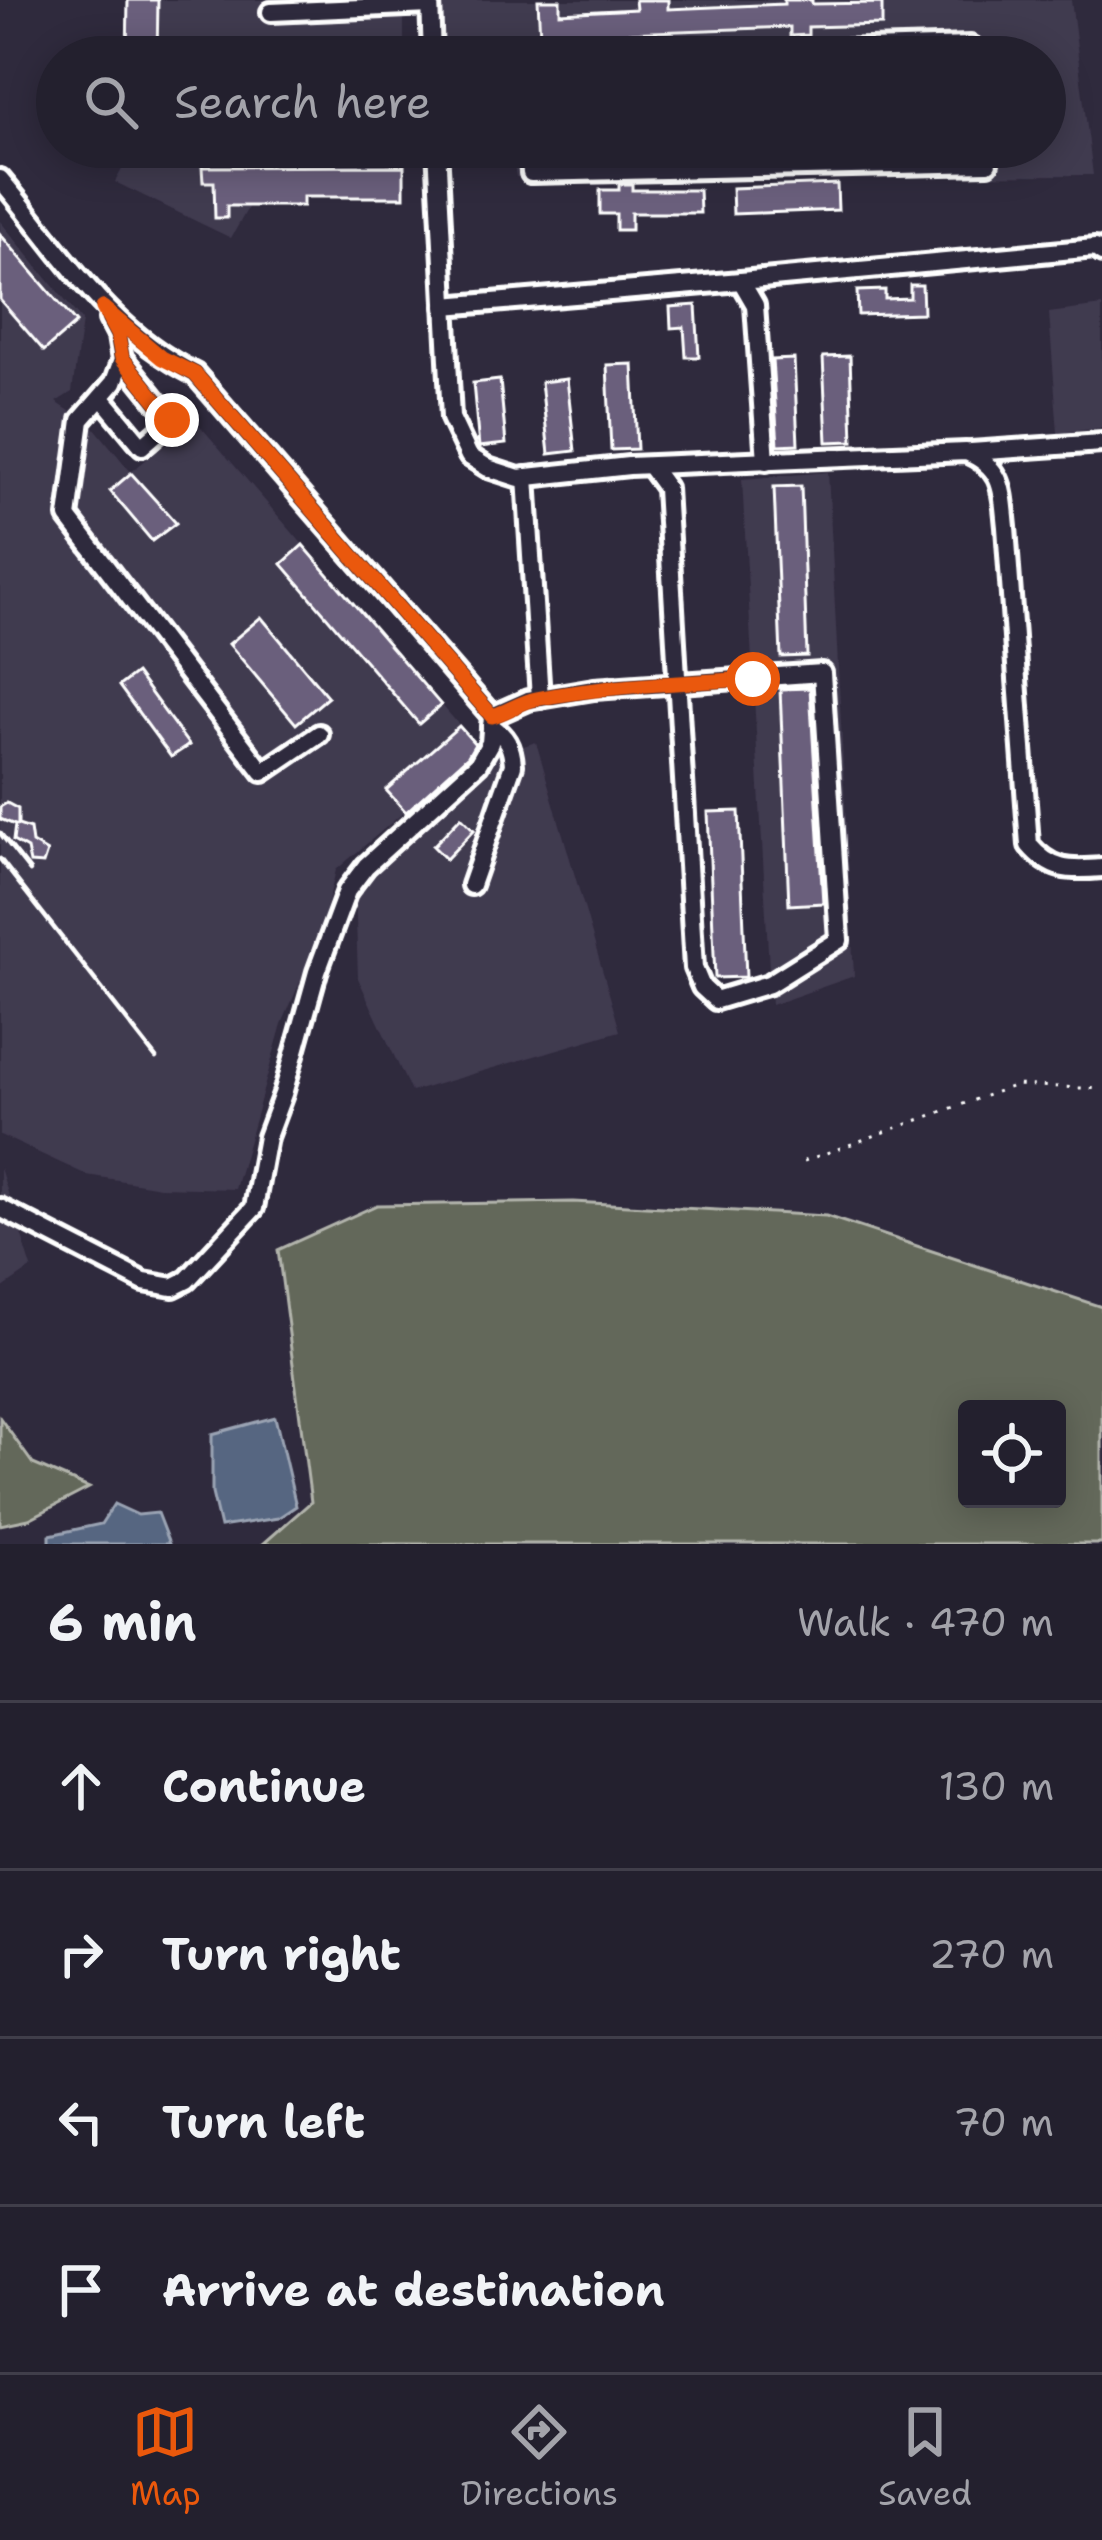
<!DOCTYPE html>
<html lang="en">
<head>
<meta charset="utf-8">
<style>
	:root { --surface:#23202e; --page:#2f2d3a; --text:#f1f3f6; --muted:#a3a3aa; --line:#403e4a; --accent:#ea580c }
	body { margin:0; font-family:"Shantell Sans",sans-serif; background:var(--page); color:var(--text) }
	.controls { position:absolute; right:36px; bottom:36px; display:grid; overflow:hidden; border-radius:12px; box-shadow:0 6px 30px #0003 }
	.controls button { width:108px; height:108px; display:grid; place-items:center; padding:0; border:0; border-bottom:3px solid var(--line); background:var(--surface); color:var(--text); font:60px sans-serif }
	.stop { position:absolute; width:36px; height:36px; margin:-27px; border:9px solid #ea580c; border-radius:50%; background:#fff }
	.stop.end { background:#ea580c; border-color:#fff; box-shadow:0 3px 12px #0008 }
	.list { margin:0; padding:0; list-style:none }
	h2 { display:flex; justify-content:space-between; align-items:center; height:156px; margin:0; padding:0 48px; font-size:51px }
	h2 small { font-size:39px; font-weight:400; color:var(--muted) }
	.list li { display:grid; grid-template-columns:78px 1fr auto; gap:36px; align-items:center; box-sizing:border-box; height:168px; padding:0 48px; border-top:3px solid var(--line) }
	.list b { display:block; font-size:45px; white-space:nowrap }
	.list em { font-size:39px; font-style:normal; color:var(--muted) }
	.icon { flex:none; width:66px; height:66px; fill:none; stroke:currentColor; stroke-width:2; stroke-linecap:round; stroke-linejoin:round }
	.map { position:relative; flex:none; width:1102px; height:1544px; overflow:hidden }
	.search { position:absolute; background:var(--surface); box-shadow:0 6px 30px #0003; left:36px; right:36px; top:36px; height:132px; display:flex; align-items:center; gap:30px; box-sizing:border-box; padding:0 42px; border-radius:66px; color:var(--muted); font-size:45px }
	.sheet { height:828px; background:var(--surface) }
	nav { display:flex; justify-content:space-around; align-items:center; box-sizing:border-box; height:168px; border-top:3px solid var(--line); background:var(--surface); font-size:33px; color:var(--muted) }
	nav a { display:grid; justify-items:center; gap:6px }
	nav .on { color:var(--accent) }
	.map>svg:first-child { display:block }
	.built { fill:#413a50 }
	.green { fill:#64685a; stroke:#b2b4ac; stroke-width:3; fill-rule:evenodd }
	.water { fill:#566681; stroke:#9aa3b3; stroke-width:3 }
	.building { fill:#6a5e7b; stroke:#fff; stroke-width:3 }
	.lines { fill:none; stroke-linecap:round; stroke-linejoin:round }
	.minor-casing { stroke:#fff; stroke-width:26 }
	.path { stroke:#fff; stroke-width:3; stroke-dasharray:3 9; stroke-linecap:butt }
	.minor { stroke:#2f2a3d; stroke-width:16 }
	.rail { stroke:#fff; stroke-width:4.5 }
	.route { stroke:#ea580c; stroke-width:15 }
</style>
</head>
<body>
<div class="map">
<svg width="1102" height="1544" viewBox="0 0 1102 1544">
	<rect width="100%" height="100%" fill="#2f2a3d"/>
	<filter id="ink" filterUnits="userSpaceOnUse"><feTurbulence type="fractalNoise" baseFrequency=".00833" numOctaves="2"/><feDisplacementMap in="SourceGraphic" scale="24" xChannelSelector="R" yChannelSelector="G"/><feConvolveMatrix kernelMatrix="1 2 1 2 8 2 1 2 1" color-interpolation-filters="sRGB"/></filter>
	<g filter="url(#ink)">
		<!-- built -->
		<g class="built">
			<path d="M128 0H404V57H127Z"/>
			<path d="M443 0H1071L1093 175 516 177 513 161 448 163 447 147H1045V57H445Z"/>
			<path d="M126 147H404V197H304L303 206H249L231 238 115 182 126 162Z"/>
			<path d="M0 221 82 321 72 392 56 402 94 427 131 472 195 420 479 748 336 870 320 935 282 1024 235 1189 160 1187 87 1175 0 1135Z"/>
			<path d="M1102 306V428L1058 433 1049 313Z"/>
			<path d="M828 472 854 976 771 1005 742 479Z"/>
			<path d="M536 742 620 1031 411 1092 358 978 355 890 473 780 489 757Z"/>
			<path d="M0 1168 32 1268 0 1290Z"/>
		</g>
		<!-- green -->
		<g class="green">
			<path d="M573 1202 826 1216 1102 1307V1544H263L311 1502 278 1250 377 1205ZM967 1409H1057V1499H967Z"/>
			<path d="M0 1418 33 1464 89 1488 29 1519 0 1525Z"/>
		</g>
		<!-- water -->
		<g class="water">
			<path d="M275 1417 296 1506 278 1518 220 1527 212 1493V1434Z"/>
			<path d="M114 1504 138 1515 157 1513 169 1544H50V1535L101 1524Z"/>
		</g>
		<!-- building -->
		<g class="building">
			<path d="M128 0H158L157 57H127Z"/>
			<path d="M538 0H560V13L636 9 635 0H668V9L784 4V0H812V4L882 3V25L808 27V35L790 36V27L540 36Z"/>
			<path d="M404 166V197H303V206H227V218H215L214 182H203L202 167Z"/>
			<path d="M619 184H632V190H699L700 213H631V230H616V214H600V190H619Z"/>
			<path d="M837 184 838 210 733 214 732 188Z"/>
			<path d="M0 234 76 323 44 351 0 300Z"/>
			<path d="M910 285H922L923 313 858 315 857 291 885 290V299L910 298Z"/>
			<path d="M696 305 699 357H686L684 327 671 328 670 307Z"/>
			<path d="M850 356 853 441 827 442 823 357Z"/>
			<path d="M794 359 798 444 778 445 772 360Z"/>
			<path d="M633 364 637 449 611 450 607 365Z"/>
			<path d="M567 379 575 451 549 454 541 382Z"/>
			<path d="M500 380 506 444 479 447 473 383Z"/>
			<path d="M131 473 176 523 152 541 110 491Z"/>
			<path d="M801 486 807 656 781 657 774 487Z"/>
			<path d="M303 545 441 705 419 724 282 564Z"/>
			<path d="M261 617 328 697 296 724 229 644Z"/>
			<path d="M136 673 189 745 171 757 119 686Z"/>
			<path d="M810 688 823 903 789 905 780 689Z"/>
			<path d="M459 726 475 744 468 756 406 812 386 790Z"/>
			<path d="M7 803 18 809V825L30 829 32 843 47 852 43 864 30 863 27 849 13 841 15 825 0 819V807Z"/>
			<path d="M739 811 746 977 715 978 708 812Z"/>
			<path d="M461 817 474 830 446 859 433 846Z"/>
		</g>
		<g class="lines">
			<!-- minor casing -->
			<g class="minor-casing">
				<g id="minor">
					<path d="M430 0 432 57"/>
					<path d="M271 12 430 5"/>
					<path d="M596 57 971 46 973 57"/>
					<path d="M437 147 451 418 469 456 488 468 519 478 629 466 966 452C1004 468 1002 490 1006 527L1029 845C1051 871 1069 871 1102 868"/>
					<path d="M529 147 531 173 988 163 986 147"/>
					<path d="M0 179C61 251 108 331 195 374L492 716 528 700 594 689 822 673 839 940 769 984 716 1000 702 987 694 968 666 488 650 466"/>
					<path d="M741 281 1095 248 1102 253"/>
					<path d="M445 306 741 281 755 305 766 461"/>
					<path d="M109 319 118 336 122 360 114 382 81 420 68 517 263 772 319 734"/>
					<path d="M102 398 142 446 172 420 122 358"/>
					<path d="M971 452 1102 443"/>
					<path d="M526 477 540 698"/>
					<path d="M471 885 513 765C512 746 506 736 491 726"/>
					<path d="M0 1208 144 1282 173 1287 187 1280 254 1208 267 1137 283 1094 317 972 347 891 366 866 478 764 490 743 492 716"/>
				</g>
			</g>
			<!-- path -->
			<path class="path" d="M804 1161 1016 1085 1102 1089"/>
			<!-- minor -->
			<use href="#minor" class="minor"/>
			<!-- rail -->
			<g class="rail">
				<path d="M0 833 30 871"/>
				<path d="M0 859 156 1058"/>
			</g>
		</g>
	</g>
	<g class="lines" filter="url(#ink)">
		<!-- route -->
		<path class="route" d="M172 420 122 358 118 336 103 308 162 358 195 374 492 716C508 712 520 702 536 699 607 685 680 683 753 679"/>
	</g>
</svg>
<div class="controls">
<button><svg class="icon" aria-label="locate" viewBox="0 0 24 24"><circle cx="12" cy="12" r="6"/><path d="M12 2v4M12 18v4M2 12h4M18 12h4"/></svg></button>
</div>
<div class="stop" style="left:753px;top:679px"></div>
<div class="stop end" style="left:172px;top:420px"></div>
<div class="search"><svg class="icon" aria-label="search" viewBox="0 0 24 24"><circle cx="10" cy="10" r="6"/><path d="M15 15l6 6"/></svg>Search here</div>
</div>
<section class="sheet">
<h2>6 min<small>Walk · 470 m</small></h2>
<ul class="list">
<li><svg class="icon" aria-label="ahead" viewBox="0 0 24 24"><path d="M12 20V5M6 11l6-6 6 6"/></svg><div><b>Continue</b></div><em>130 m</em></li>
<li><svg class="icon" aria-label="right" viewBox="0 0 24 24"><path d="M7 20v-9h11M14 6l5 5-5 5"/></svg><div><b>Turn right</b></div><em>270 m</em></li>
<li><svg class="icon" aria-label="left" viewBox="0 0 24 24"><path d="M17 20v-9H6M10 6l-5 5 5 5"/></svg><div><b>Turn left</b></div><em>70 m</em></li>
<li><svg class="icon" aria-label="arrive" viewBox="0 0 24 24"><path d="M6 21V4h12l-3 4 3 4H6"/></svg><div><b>Arrive at destination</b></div></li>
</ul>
</section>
<nav>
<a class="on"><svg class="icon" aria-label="map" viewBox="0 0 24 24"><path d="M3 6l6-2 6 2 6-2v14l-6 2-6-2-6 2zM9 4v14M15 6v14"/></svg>Map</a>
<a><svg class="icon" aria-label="directions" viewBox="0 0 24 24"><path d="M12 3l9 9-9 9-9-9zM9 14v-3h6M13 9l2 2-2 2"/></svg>Directions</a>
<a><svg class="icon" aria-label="saved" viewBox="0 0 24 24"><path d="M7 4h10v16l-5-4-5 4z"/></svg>Saved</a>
</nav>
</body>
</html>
